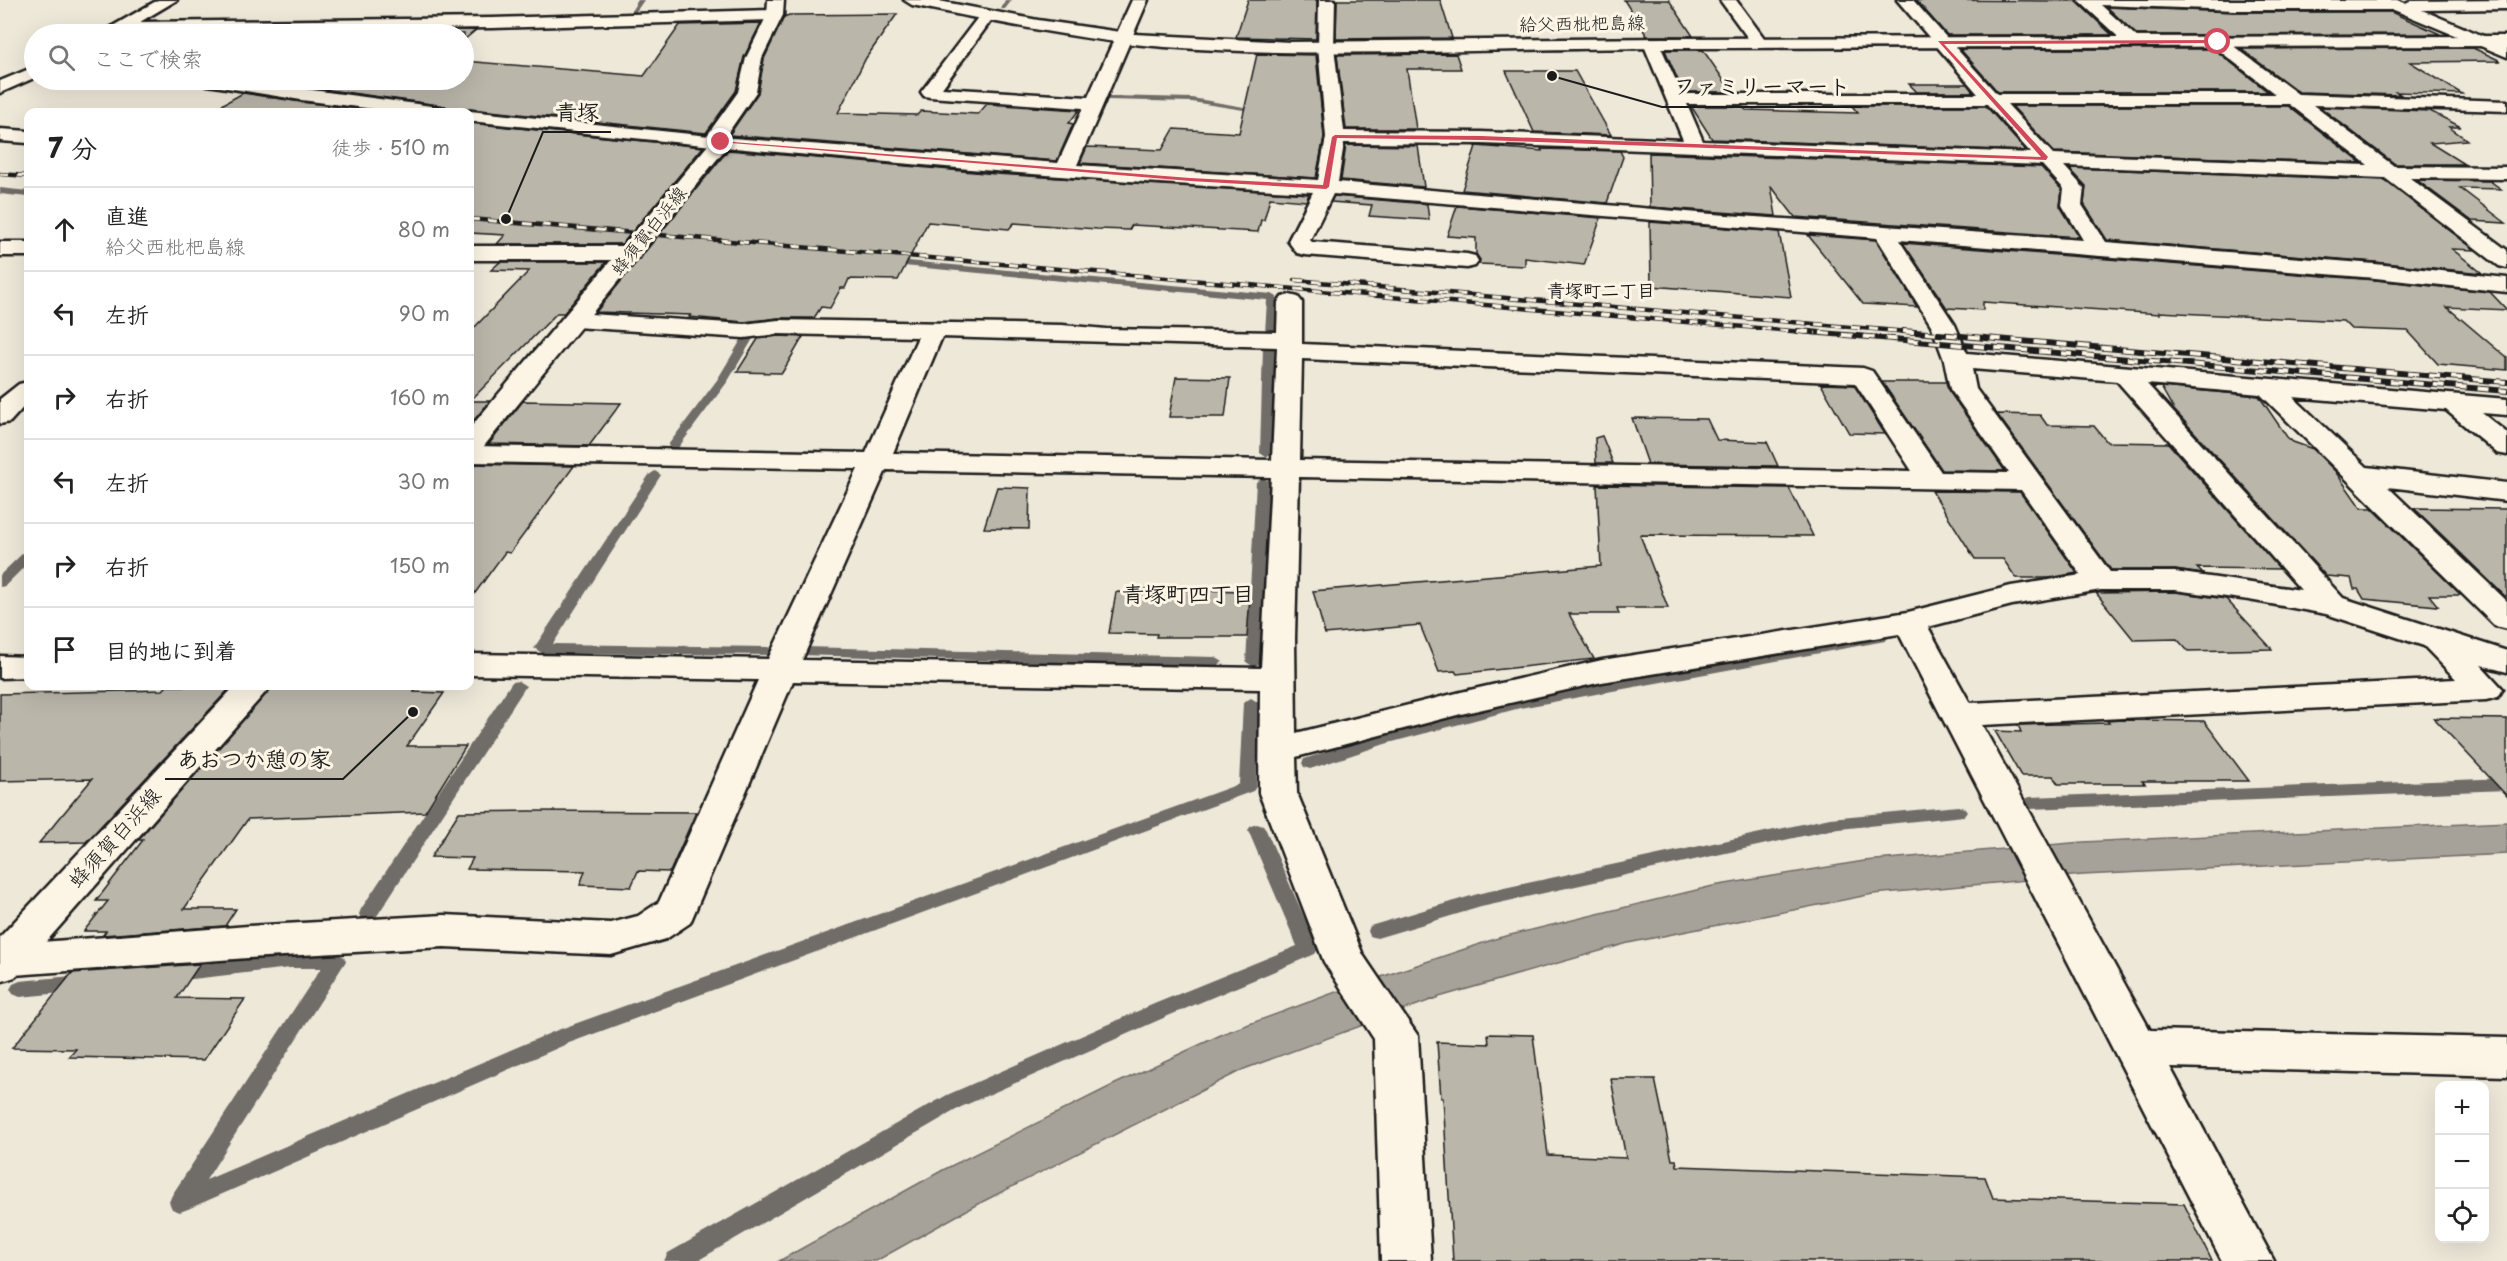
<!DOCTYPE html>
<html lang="ja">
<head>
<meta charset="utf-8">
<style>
	:root { --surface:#fff; --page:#f2f2f2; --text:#222; --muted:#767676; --line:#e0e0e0 }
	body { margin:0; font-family:"Playpen Sans","Klee One",sans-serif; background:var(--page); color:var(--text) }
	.controls { position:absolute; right:18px; bottom:18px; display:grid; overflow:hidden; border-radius:12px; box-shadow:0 6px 24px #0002 }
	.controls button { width:54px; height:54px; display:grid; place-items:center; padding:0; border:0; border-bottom:2px solid var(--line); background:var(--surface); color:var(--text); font:30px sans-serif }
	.stop { position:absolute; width:18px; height:18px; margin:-14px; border:4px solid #d1495b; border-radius:50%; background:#fff }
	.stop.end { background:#d1495b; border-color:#fff; box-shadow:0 2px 6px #0008 }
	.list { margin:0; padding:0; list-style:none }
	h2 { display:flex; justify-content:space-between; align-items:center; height:78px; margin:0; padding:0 24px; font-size:26px }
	h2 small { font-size:20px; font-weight:400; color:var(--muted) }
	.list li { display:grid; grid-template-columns:39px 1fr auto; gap:18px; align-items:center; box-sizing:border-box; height:84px; padding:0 24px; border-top:2px solid var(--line) }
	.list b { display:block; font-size:22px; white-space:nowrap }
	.list p { margin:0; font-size:20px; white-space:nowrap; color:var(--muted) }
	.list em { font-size:20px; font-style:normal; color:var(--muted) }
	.icon { flex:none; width:33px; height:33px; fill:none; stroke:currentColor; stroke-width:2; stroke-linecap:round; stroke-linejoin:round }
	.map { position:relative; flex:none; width:2507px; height:1261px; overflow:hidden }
	.search { position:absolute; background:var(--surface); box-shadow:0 6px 24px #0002; left:24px; top:24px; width:450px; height:66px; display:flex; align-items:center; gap:15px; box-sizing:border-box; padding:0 21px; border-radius:33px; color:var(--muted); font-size:22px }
	.panel { position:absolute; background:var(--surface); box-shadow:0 6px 24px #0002; left:24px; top:108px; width:450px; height:582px; border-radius:12px }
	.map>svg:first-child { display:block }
	.water { fill:#a7a299; stroke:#6f6c67; stroke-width:1.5 }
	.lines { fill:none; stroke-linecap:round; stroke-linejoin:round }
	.stream { fill:#6f6c67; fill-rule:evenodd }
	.building { fill:#bab6aa; stroke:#1c1c1c; stroke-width:1.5 }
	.minor-casing { stroke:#1c1c1c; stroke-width:5 }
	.major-casing { stroke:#1c1c1c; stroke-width:5 }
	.minor { fill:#fcf5e5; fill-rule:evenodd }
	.major { fill:#fcf5e5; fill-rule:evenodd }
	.rail-far1-casing { stroke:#1c1c1c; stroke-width:4.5 }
	.rail-casing { stroke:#1c1c1c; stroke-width:6 }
	.rail-far1 { stroke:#fcf5e5; stroke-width:3; stroke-dasharray:9; stroke-linecap:butt }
	.rail { stroke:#fcf5e5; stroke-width:4; stroke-dasharray:11; stroke-linecap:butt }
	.route { fill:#d1495b }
	.labels { text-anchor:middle; stroke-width:6; stroke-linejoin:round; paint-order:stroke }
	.far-street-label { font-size:18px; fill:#1c1c1c; stroke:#fcf5e5 }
	.far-neighbourhood-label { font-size:18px; font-weight:bold; fill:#1c1c1c; stroke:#fcf5e5 }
	.street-label { font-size:21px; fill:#1c1c1c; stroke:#fcf5e5 }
	.neighbourhood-label { font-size:22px; font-weight:bold; fill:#1c1c1c; stroke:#fcf5e5 }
	.leader { fill:none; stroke:#1c1c1c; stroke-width:2 }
	.callout-dot { fill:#1c1c1c; stroke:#fcf5e5; stroke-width:2 }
	.callout-label { font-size:22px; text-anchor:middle; font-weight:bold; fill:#1c1c1c; stroke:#fcf5e5; stroke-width:6; stroke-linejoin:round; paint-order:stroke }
</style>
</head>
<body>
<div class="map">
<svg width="2507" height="1261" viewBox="0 0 2507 1261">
	<rect width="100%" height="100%" fill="#eee8d9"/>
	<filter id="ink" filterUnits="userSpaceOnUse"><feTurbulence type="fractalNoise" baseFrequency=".0167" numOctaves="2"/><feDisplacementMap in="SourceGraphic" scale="12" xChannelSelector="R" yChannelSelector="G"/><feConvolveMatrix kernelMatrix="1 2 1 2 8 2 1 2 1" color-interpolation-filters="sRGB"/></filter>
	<g filter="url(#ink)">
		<!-- water -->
		<path class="water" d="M2507 822V854L2083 875 1873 894 1628 943 1439 997 1244 1069 974 1206 876 1261H779L943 1170 1113 1085 1225 1033 1336 992 1498 938 1713 886 1864 861 2083 842Z"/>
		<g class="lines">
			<!-- stream -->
			<g class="stream">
				<path d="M638 0H644L635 13 649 12 651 15 628 16Z"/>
				<path d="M1005 0H1012L1005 9H1001Z"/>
				<path d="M957 61 964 63 947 86 966 90 962 92 939 90 938 88Z"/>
				<path d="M1111 96 1192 98 1267 111 1263 113 1192 102 1108 100V96Z"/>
				<path d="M0 188 28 191V197L0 194Z"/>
				<path d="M886 259 1272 294 1277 297V333L1271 336 1265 333 1267 300 882 264 881 262Z"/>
				<path d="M748 334 754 337 728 381 678 448H670L668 445 717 380 744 335Z"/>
				<path d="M1269 343 1275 346 1272 453 1266 457 1260 453 1263 346Z"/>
				<path d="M655 471 661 475 553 644 768 647 776 652 773 655 542 653 534 648 649 475Z"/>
				<path d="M1263 478 1270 482 1262 662 1254 667 1246 662 1256 482Z"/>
				<path d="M28 552V563L5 586 0 587V575L23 553Z"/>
				<path d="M1880 633 1888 638 1885 641 1520 708 1385 744 1310 769 1304 767 1302 763 1304 759C1352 743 1399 728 1447 715 1589 678 1736 659 1880 633Z"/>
				<path d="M804 647 1215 657 1223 662 1215 667 799 655 796 652Z"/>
				<path d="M518 681 526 686 375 919 368 921 361 919 359 914 361 909 512 682Z"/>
				<path d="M1251 698 1259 703 1256 787 1253 791 569 1043 188 1209 180 1212 172 1209 169 1202 172 1195 321 968H290L175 981 168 978 165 973 168 968 290 954H336L343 956 346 961 206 1180 555 1031 1239 784 1243 703Z"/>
				<path d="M2507 778V790L2030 809 2024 807 2021 803 2024 799 2030 797Z"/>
				<path d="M1958 806 1964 808 1967 812 1964 816 1830 830 1481 907 1377 938 1370 936 1368 931 1370 926 1481 893 1830 818Z"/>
				<path d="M1257 824 1263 826 1266 830 1318 949 1315 954 1168 1016 961 1107 697 1261H664L668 1253 947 1095 1154 1004 1297 946 1248 830 1251 826Z"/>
				<path d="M82 975 89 978 92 983 89 988 82 991 20 997 13 994 10 989 13 984 20 981Z"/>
			</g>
		</g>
		<!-- building -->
		<g class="building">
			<path d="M1248 0H1317L1316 39 1236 37Z"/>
			<path d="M1337 0H1440L1452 38 1336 39Z"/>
			<path d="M1624 0H1669L1693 36H1647Z"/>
			<path d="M1916 0 2076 1 2112 35H1947Z"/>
			<path d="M2107 7 2235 12H2391L2440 34 2137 35Z"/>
			<path d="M897 14 866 58 838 113 917 115 921 111 978 114 987 104 1079 110 1069 123 1073 124 1057 161 729 135 758 93 764 59 784 17 789 15Z"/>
			<path d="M761 23 744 57 736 91 706 133 470 109 463 110 461 112H450L445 106 257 80H464V61L644 76 680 25Z"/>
			<path d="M476 30 464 40V34H115Z"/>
			<path d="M2473 48 2501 61 2410 62 2462 94 2396 92 2401 95 2299 92 2241 49Z"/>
			<path d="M1960 49H2214L2268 92H1998Z"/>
			<path d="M1665 50H1703L1732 92H1683Z"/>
			<path d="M1257 54 1316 55 1324 137 1316 178 1080 163 1087 147 1162 150 1174 129 1239 133Z"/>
			<path d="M1456 54 1461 69H1407L1416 129H1346L1337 55Z"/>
			<path d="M1506 71H1575L1611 135 1534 132Z"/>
			<path d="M1909 84H1967L1973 92H1917Z"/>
			<path d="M243 93 301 102 385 112H209Z"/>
			<path d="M1691 106H1741L1746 110 1858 113 1852 106H1986L2026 151 1712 139Z"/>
			<path d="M2012 106H2288L2361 163 2054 152Z"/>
			<path d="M2320 107 2430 111 2461 127H2449L2467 140 2430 143 2464 164H2395Z"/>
			<path d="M470 123 575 134 703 147 622 244H497L505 235 470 233Z"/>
			<path d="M1346 145 1418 146 1424 187 1341 180Z"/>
			<path d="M1476 146 1542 151 1541 149 1620 151 1623 157 1607 203 1462 190Z"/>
			<path d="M728 150 996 174 1309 194 1306 201 1270 198 1264 220H1261L1258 232 1132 225 1129 230 1097 229 1014 223 1009 229 928 222 898 280 849 279 845 288H841L830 308 821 307 814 318H778L744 322 689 317 691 315 596 312Z"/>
			<path d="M1649 153 2041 167 2062 190 2060 206 2079 237 1795 217 1771 186 1776 216 1650 207Z"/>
			<path d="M2069 168 2384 180 2475 250 2452 249 2482 273 2375 262 2107 240 2084 204 2086 186Z"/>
			<path d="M2417 180 2490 181 2501 189 2460 188 2506 223 2472 221Z"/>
			<path d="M1334 196 1427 204 1429 220 1369 216 1372 205 1331 202Z"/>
			<path d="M1457 206 1601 218 1584 265 1525 258V266L1479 264 1480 260 1476 254V238L1447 236Z"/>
			<path d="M1650 222 1779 232 1791 297 1651 286Z"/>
			<path d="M1808 235 1876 240 1917 307 1863 304Z"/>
			<path d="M1903 243 2375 280 2490 292 2507 310 2447 307 2507 358V370L2438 364 2408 331 2351 329 2343 321 2159 312 2160 314 1983 302V310L1947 308Z"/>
			<path d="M500 262H606L564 313H557L470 401H490L470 425V332L529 271 491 270Z"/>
			<path d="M778 336 803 337 782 373 737 372 758 339Z"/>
			<path d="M1176 377 1230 378 1225 417H1169Z"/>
			<path d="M1882 382H1946L1948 390 2005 471 1942 470Z"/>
			<path d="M1821 384 1854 385 1885 434 1849 433Z"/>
			<path d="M2161 387 2259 396 2287 437 2293 442 2313 449 2335 471 2361 508H2372L2461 595H2429L2438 606 2364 599 2358 589H2354L2351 578 2326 576 2174 410Z"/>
			<path d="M523 401 621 403 589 446 489 444Z"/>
			<path d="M1997 414 2040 415 2047 425 2094 426 2107 442 2168 443 2280 569 2197 568 2203 574 2175 570H2111Z"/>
			<path d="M1632 418 1707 419 1717 440 1767 442 1778 466 1648 464Z"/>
			<path d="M1602 436 1613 463H1596L1595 438Z"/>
			<path d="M470 464 574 466 510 553 505 552 470 600Z"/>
			<path d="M1597 485 1789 488 1813 536 1640 535 1668 608H1617L1619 614H1569L1594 659 1457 674 1455 671 1439 672 1420 625 1325 634 1313 591 1601 566Z"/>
			<path d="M997 487 1030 488 1029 529 984 528Z"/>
			<path d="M1932 491 2020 492 2077 573 2049 578H2016L2003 559H1975Z"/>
			<path d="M2414 508 2507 509V596H2505Z"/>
			<path d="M1141 589 1247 591V597H1250L1247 637H1156L1157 634 1109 633 1116 592 1140 593Z"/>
			<path d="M2175 592 2226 599 2272 649 2188 651 2177 639 2134 640 2096 593Z"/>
			<path d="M167 686H232L86 842 39 843 92 779 0 781V694L163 690Z"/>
			<path d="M273 686 418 687 414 692 444 693 407 746H466L425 812 248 819 184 909H236L225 926 103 935 106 931H84L108 901H96L143 840H138Z"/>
			<path d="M2434 718 2507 719V796Z"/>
			<path d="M2122 720 2204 721 2249 781H2142L2145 784H2058L2053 776H2021L1995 731 2021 732 2018 725 2109 723 2107 721Z"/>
			<path d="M459 812 528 811 696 812 670 872 638 871 631 887 580 885 585 871 467 869 473 858 431 857Z"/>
			<path d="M200 964 177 998 245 999 204 1060 69 1057 76 1049 12 1048 72 973Z"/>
			<path d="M1488 1034 1533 1035 1548 1155 1626 1158 1611 1079H1655L1672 1160H1676L1677 1166 1985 1177 1993 1198 2184 1204 2212 1261H1453L1443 1098H1441L1437 1042 1489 1044Z"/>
		</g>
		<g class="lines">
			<!-- minor casing -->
			<g class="minor-casing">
				<g id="minor">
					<path d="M158 0H177L140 22 493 18 775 10 783 15 775 20 493 28 119 32 111 27Z"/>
					<path d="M1132 0H1148L1077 165 1318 180 1326 137 1318 47 1319 0H1335L1334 47 1344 131 1481 132 1683 140 1643 43 1651 38 1659 43 1682 94H1978L1897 0H1913L1997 94H2275L2212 45 2210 42 2212 39H2224L2298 94 2507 101V111L2313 105 2394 166 2507 167V179L2410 178 2507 250V268L2499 266 2385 178 2064 166 2084 188 2082 205 2106 242 2375 264 2507 278V292L2375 278 1899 240 1955 325 1967 353 2507 399V415L2482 413 2507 433V455L2497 453 2446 410 2293 397 2367 467 2507 483V501L2388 487 2507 601V629L2495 626 2260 394 2147 384 2343 598 2507 651V672L2481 665 2503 689 2498 697 2486 700 1982 725 2150 1030 2507 1038V1076L2170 1067 2274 1261H2222L1899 634 1602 682 1461 714 1296 757 1297 793 1363 955 1418 1036 1431 1261H1381L1374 1039 1324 962 1259 793 1260 689 793 681 690 923 666 939 611 955 444 947 248 958 0 976V946L3 945 248 926 444 915 611 923 638 916 659 902 758 680 470 675V654L768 659 858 469 470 462V446L866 453 918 337 778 334 744 338 575 327 566 325 563 320 566 315 575 313 744 324 778 320 1062 325 1106 329 1277 332 1278 302 1282 297 1290 295 1298 297 1302 302V344L1863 368 1872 371 1941 472 2009 473 1950 389 1944 360 1931 325 1877 238 1333 194 1310 240 1312 242 1467 254 1475 256 1478 261 1475 266 1467 268 1305 255 1297 253 1288 241 1313 192C1031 178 750 151 470 121V112H463L470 111 719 137 1058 163 1083 108 930 97 924 96 921 92 982 12 987 10 995 15 942 88 1088 97ZM1687 104H1987L2031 153 1703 141ZM2007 104H2289L2368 165 2053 154ZM1344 143 1481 144 2042 165 2064 189 2062 205 2083 240 1699 213 1338 182ZM942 337 1277 347 1272 460 893 453ZM1302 359 1855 383 1912 471 1300 460ZM1972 369 2117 381 2301 590 2175 572H2110L1976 389ZM886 470 1271 477 1261 668 802 660ZM1299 477 2021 490 2081 575 2011 586 1908 612 1602 660 1461 692 1296 733 1295 638ZM2101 590H2175L2249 600 2326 614 2424 646 2456 679 1970 703 1928 627 2012 605Z"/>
					<path d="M1720 0H1736L1767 42 1765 45H1753Z"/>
					<path d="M2078 0H2397L2405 3 2411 1 2507 0V9L2422 10 2507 46V57L2394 10H2235L2101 5 2139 39 2141 42 2139 45H2127Z"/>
					<path d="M34 67V78L0 93V81Z"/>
					<path d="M199 80H237L439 107 445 108 448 112H399L301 100 208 85 202 84Z"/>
					<path d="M0 129 28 131V143L0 141Z"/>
					<rect x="0" y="242" width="28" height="14"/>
					<path d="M470 246H631L639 248 642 253 639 258 631 260H470Z"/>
					<path d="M28 382V402L10 422 0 424V399L19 384Z"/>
					<path d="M0 656 28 657V677L0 678Z"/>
				</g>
			</g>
			<!-- major casing -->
			<g class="major-casing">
				<g id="major">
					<path d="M768 0H784L783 15 762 58 756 92 725 137 731 142 480 451 470 453V428L708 145 703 141 738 92 746 58 767 15Z"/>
					<path d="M904 0H934L1038 20 1134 34 1290 42 1664 38 2507 36V46C2228 47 1950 47 1671 48 1503 48 1334 59 1165 47 1080 40 996 22 912 5Z"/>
					<path d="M235 686H271L15 977 0 982V937Z"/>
				</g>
			</g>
			<!-- minor -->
			<use href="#minor" class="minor"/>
			<!-- major -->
			<use href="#major" class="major"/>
			<!-- rail-far1 casing -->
			<g class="rail-far1-casing">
				<g id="rail-far1">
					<path d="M0 174 28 176"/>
					<path d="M470 219 1816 333"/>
					<path d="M1295 280 1920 333"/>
				</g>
			</g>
			<!-- rail casing -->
			<g class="rail-casing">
				<g id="rail">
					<path d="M1798 331 2507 391"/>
					<path d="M1903 331 2507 382"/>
				</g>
			</g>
			<!-- rail-far1 -->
			<use href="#rail-far1" class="rail-far1"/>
			<!-- rail -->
			<use href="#rail" class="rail"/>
		</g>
	</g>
	<!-- route -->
	<path class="route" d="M2218 40 2220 43 1944 44 2048 157 2046 160 1481 140 1337 138 1329 187 1326 189 1190 181 719 142 721 141 1190 178 1323 185 1332 137 1335 135 1481 136 2041 157 1938 41Z"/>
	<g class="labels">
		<!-- far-street labels -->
		<g class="far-street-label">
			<text transform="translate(1582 24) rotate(-1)" y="6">給父西枇杷島線</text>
			<text transform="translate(649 231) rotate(-51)" y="6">蜂須賀白浜線</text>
		</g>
		<!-- far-neighbourhood labels -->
		<g class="far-neighbourhood-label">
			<text x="1601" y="297">青塚町二丁目</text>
		</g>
		<!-- street labels -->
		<g class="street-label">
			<text transform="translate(115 838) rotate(-48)" y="7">蜂須賀白浜線</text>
		</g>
		<!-- neighbourhood labels -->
		<g class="neighbourhood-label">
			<text x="1188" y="602">青塚町四丁目</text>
		</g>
	</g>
	<!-- callouts -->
	<path class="leader" d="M1552 76L1662 107H1862M506 219L543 132H611M413 712L343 779H165"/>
	<g class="callout-dot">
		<circle cx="1552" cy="76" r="6"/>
		<circle cx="506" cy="219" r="6"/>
		<circle cx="413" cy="712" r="6"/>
	</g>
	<g class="callout-label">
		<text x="1762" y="94">ファミリーマート</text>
		<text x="577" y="120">青塚</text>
		<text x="254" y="767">あおつか憩の家</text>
	</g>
</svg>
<div class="controls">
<button>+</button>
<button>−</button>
<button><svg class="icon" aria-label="locate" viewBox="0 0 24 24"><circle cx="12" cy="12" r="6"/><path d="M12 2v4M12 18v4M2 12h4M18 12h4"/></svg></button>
</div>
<div class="stop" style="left:2218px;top:42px"></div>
<div class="stop end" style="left:721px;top:142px"></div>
<div class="search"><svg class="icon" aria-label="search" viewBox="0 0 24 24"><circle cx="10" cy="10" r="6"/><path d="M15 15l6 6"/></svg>ここで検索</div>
<section class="panel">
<h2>7 分<small>徒歩 · 510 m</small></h2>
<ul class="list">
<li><svg class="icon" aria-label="ahead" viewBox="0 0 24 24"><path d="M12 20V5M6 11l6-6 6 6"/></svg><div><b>直進</b><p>給父西枇杷島線</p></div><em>80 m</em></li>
<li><svg class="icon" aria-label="left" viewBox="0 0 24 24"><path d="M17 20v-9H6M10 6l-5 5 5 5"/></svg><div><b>左折</b></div><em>90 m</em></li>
<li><svg class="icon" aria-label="right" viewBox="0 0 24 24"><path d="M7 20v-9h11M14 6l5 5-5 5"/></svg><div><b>右折</b></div><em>160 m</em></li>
<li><svg class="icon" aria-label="left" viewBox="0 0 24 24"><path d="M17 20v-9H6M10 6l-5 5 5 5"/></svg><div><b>左折</b></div><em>30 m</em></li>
<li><svg class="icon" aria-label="right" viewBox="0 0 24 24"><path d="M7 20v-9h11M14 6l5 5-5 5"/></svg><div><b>右折</b></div><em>150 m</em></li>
<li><svg class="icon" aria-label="arrive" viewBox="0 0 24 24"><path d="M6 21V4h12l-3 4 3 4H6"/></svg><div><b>目的地に到着</b></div></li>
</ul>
</section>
</div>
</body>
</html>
